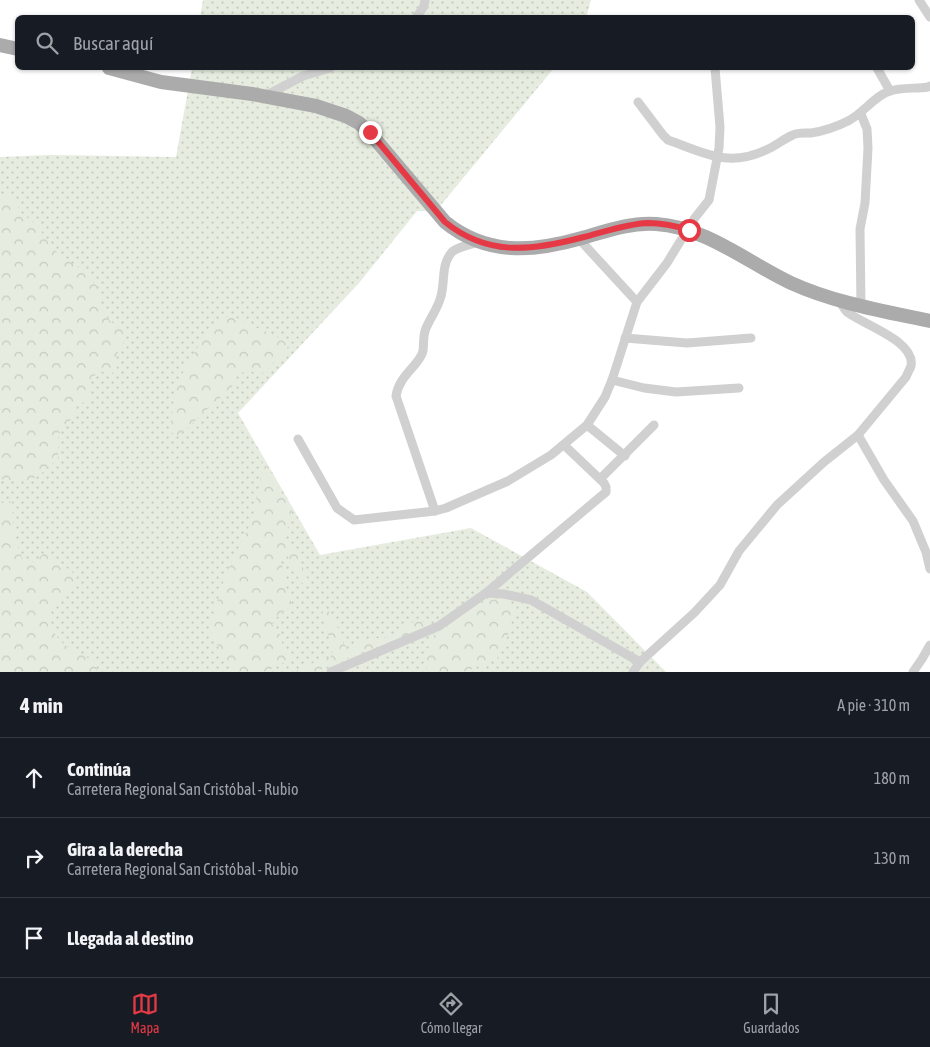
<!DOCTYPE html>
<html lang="es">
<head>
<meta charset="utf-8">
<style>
	:root { --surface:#171b24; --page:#242831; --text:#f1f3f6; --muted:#9ea1a6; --line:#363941; --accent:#e63946 }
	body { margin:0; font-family:"Asap Condensed",sans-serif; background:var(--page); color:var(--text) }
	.stop { position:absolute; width:15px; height:15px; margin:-11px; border:4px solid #e63946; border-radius:50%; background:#fff }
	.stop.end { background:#e63946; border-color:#fff; box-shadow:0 1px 5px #0008 }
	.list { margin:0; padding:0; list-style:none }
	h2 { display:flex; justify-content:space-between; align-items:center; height:65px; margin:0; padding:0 20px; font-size:21px }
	h2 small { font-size:16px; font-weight:400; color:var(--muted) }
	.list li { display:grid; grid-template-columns:32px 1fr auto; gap:15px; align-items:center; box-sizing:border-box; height:80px; padding:0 20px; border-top:1px solid var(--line) }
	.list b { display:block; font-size:19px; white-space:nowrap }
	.list p { margin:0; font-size:16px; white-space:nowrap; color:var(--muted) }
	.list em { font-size:16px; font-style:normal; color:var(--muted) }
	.icon { flex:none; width:28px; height:28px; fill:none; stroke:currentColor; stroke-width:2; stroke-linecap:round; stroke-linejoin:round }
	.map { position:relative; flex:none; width:930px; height:672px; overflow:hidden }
	.search { position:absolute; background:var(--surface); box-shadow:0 1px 4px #0004; left:15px; right:15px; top:15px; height:55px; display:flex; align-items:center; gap:12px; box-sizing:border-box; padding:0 18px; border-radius:8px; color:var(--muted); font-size:19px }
	.sheet { height:305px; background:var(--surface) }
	nav { display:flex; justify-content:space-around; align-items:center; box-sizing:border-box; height:70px; border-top:1px solid var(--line); background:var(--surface); font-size:14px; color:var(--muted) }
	nav a { display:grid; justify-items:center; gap:2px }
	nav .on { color:var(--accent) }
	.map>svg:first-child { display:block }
	.grass { fill:url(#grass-dots) }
	.forest { fill:url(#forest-crowns) }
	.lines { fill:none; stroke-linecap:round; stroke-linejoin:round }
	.minor { stroke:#d0d0d0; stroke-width:9 }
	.primary { stroke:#ababab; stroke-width:14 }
	.route { stroke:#e63946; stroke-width:6 }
</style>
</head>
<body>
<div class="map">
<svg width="930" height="672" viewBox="0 0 930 672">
	<defs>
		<pattern id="grass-dots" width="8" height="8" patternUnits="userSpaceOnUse" patternTransform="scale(1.25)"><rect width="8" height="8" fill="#e6ecdf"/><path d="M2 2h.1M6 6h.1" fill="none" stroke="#c6cbc0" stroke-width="1.8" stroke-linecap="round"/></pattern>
		<pattern id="forest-crowns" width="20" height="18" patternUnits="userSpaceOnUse" patternTransform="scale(1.25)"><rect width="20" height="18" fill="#e6ecdf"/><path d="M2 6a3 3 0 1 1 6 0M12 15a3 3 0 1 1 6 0" fill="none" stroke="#c6cbc0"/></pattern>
	</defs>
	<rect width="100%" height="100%" fill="#fff"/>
	<!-- grass -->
	<g class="grass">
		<path d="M203 0H591L586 18H200Z"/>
		<path d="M192 68H554L436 211H417L359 283 238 413 320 555 471 528 587 592 666 672H0V157L50 155 176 157Z"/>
	</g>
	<!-- forest -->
	<g class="forest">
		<path d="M7 194 16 202 20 212 38 226 44 236 60 256 81 269 98 287 103 311 110 321 128 334 116 356 117 373 102 372 91 377 89 400 77 405 74 416 58 435V458C36 480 32 484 0 479V196Z"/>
		<path d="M231 315 247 324 272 334 288 343 287 352 274 362 264 373 247 371 238 374 231 389 210 406 186 430 178 435 170 432 175 387 209 327Z"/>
		<path d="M263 460 292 511 286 535 287 544 298 555 308 580 307 587 300 581 287 555 280 558 285 575 284 584 291 598V606L277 617 272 624 276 631 282 636V644L288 650 292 658 265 672H232L213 637 210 628 212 619 225 576 252 520 258 494Z"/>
		<path d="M12 501 14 537 23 560 35 562 44 553 54 558 77 576C71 593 67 592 56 604 44 618 52 634 65 645 74 652 86 656 96 663L97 672H0V503Z"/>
		<path d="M499 599 508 603 516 610 512 618 511 628 497 659 464 672H427V663L424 649 432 647 430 638C452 626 472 600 499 599Z"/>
		<path d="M326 607 342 635 343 643 349 649 365 640 398 635 410 623 418 621 435 625 350 657 315 672H295L304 666 330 658 333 650 322 614Z"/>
	</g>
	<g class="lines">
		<!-- minor -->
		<g class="minor">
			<path d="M919 0 930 17"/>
			<path d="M416 18 424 6 425 0"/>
			<path d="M877 68 890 91"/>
			<path d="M265 96 303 76 330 68"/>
			<path d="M638 102 663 135 668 140C705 153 728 168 766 150 776 146 783 139 793 135 798 132 805 133 811 133 824 131 836 127 848 121 864 113 874 96 890 91 901 87 917 89 928 87L930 86"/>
			<path d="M861 114 867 129 868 148 865 203 860 229 861 306"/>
			<path d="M579 239 637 302"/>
			<path d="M625 338 687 343 751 338"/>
			<path d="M612 380 644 388 676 392 739 388"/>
			<path d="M587 425 625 456"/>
			<path d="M858 435 884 480 913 521 926 552 930 569"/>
			<path d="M298 439 337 508 354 520 435 511 446 508 508 481 551 455 587 425 605 397 612 380 637 302 667 263 681 240 689 230 694 219 709 200 719 148 720 127 715 68"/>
			<path d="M600 479 654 425"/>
			<path d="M435 511 396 396C399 375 420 365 423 351 424 344 423 338 425 331 429 319 438 309 441 296 445 282 441 264 452 252 457 247 470 245 477 242"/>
			<path d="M486 593 606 492V487L604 483 564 445"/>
			<path d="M331 672 439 626 486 593 504 594 531 600 640 662"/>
			<path d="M633 672 640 662 694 613 720 585 739 551 777 505 824 462 858 435 906 377C907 374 910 369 911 366 916 341 862 324 847 312 844 309 842 305 840 302"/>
			<path d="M913 672 922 659 930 645"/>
		</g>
		<!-- primary -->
		<g class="primary">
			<path d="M0 45 18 49"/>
			<path d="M109 68 161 82 252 94 316 106 346 116 359 123 370 133 445 222C487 256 533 252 582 238 606 231 631 222 656 224 706 227 748 263 791 283 835 303 883 311 930 321"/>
		</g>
	</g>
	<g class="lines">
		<!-- route -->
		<path class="route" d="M370 132 445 222C487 256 530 251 580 238 602 233 624 224 648 223 662 223 676 226 689 230"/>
	</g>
</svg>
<div class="stop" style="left:689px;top:230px"></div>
<div class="stop end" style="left:370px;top:132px"></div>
<div class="search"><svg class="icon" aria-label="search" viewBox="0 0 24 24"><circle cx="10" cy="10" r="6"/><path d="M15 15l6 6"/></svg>Buscar aquí</div>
</div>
<section class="sheet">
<h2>4 min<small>A pie · 310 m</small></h2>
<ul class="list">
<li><svg class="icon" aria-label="ahead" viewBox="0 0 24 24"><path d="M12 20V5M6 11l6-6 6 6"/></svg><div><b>Continúa</b><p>Carretera Regional San Cristóbal - Rubio</p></div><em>180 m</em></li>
<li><svg class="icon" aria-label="right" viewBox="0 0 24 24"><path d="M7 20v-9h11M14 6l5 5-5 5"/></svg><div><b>Gira a la derecha</b><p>Carretera Regional San Cristóbal - Rubio</p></div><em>130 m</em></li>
<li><svg class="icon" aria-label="arrive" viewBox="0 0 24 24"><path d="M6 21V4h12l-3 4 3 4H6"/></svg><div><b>Llegada al destino</b></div></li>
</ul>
</section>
<nav>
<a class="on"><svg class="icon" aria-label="map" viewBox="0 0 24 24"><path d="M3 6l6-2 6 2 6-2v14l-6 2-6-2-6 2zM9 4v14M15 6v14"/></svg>Mapa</a>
<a><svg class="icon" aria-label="directions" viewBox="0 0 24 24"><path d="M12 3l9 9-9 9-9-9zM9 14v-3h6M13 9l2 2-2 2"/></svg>Cómo llegar</a>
<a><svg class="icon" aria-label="saved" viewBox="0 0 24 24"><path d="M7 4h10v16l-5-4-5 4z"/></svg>Guardados</a>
</nav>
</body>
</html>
